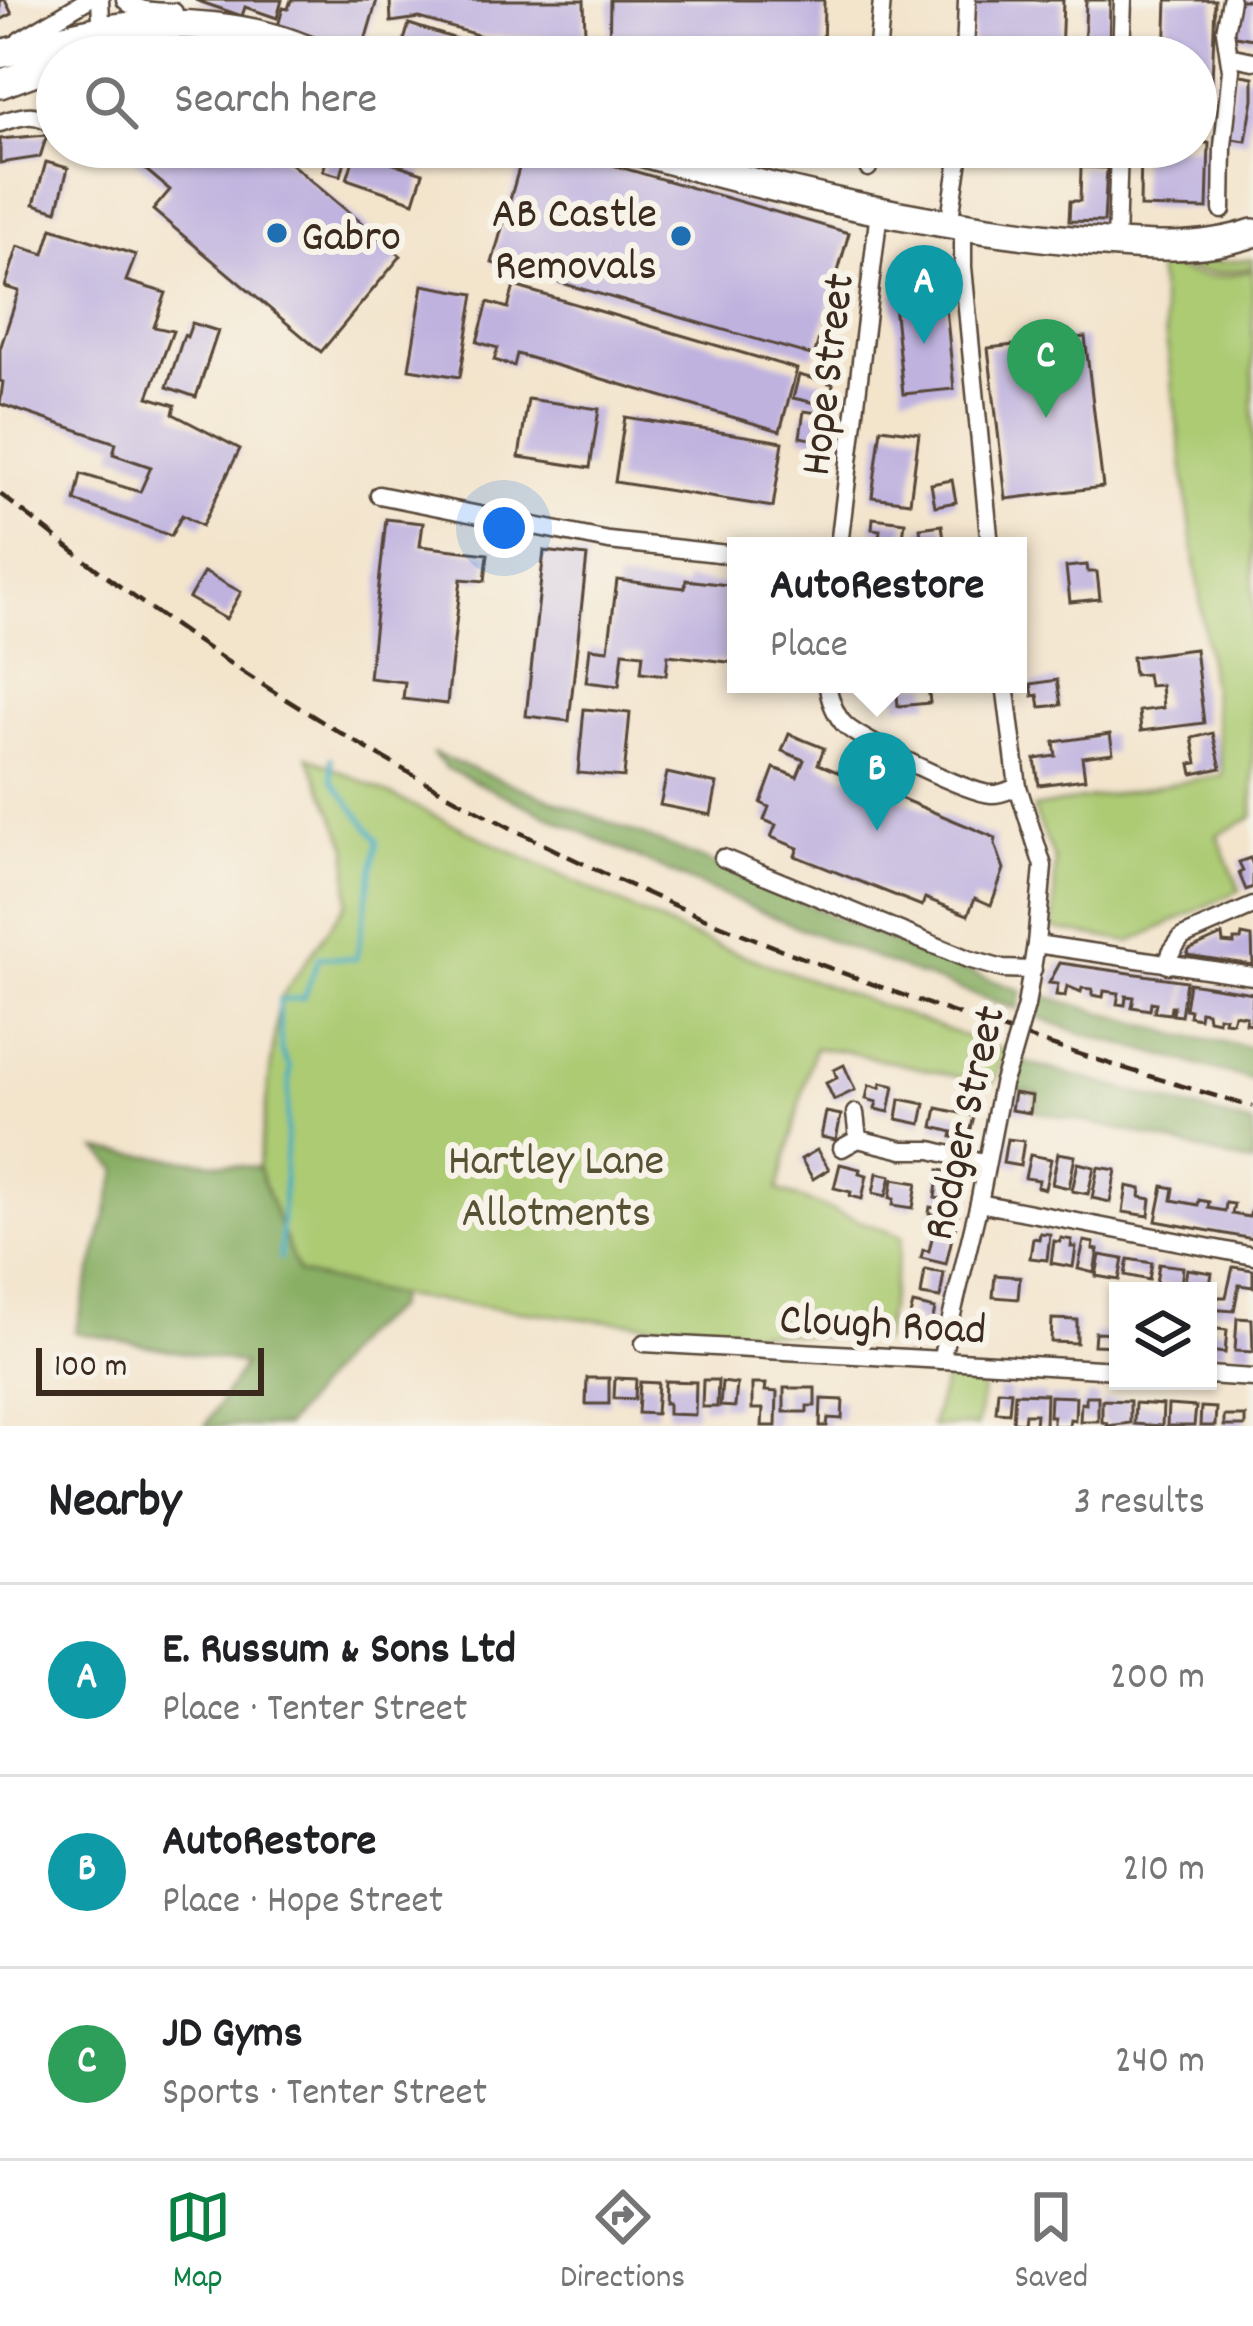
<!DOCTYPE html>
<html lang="en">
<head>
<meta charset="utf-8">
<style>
	:root { --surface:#fff; --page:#f2f2f2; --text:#202124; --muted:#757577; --line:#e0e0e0; --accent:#0b8043 }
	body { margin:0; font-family:Dekko,sans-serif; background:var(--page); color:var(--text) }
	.controls { position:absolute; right:36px; bottom:36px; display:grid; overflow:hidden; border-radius:0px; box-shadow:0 3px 9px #0004 }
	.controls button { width:108px; height:108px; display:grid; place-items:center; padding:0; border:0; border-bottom:3px solid var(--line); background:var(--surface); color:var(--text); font:60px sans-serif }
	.scale { position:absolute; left:36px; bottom:30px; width:228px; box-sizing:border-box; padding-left:12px; border:6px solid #3b2a1e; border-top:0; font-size:33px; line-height:42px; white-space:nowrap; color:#3b2a1e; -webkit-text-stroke:9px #f7f3e8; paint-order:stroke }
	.you { position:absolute; left:504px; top:528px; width:42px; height:42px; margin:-30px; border:9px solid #fff; border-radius:50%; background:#1a73e8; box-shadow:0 0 0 18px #1a73e833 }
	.badge { display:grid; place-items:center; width:78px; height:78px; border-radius:50%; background:var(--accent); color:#fff; font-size:39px; font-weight:700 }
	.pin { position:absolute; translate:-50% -99px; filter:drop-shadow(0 3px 6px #0008) }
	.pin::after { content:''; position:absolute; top:63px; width:42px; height:36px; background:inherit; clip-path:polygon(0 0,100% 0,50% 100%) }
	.popup { position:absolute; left:727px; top:537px; width:300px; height:156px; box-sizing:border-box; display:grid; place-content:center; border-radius:0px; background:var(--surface); filter:drop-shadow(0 3px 9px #0005); font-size:39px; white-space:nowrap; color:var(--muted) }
	.popup b { font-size:45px; color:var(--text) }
	.popup::after { content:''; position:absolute; left:50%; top:100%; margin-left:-24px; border:24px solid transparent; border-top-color:var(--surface) }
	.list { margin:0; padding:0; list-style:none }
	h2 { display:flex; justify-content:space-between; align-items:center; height:156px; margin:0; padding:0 48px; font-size:51px }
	h2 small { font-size:39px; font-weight:400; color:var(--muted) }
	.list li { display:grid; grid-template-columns:78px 1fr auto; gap:36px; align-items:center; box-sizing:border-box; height:192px; padding:0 48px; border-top:3px solid var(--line) }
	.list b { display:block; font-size:45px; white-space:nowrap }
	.list p { margin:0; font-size:39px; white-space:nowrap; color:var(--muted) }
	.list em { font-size:39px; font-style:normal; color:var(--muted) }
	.icon { flex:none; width:66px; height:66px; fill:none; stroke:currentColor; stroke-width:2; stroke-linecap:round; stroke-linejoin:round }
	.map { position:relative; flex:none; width:1253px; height:1426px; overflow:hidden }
	.search { position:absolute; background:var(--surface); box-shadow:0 3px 9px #0004; left:36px; right:36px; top:36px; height:132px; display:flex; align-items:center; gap:30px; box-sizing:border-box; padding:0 42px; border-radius:66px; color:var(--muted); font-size:45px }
	.sheet { height:732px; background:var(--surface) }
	nav { display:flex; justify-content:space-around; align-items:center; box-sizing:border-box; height:168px; border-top:3px solid var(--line); background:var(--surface); font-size:33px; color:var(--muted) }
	nav a { display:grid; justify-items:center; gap:6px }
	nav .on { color:var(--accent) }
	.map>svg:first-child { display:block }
	.green { fill:#accb73; stroke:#747a48; stroke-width:3 }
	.forest { fill:#89af65; stroke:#626c42; stroke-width:3 }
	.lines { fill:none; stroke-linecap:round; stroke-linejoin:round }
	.stream { stroke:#43adc2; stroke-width:4.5 }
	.building { fill:#bfb2df }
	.minor-casing { stroke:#574638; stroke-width:21 }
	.primary-casing { stroke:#574638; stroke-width:32 }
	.minor { stroke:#fff; stroke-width:16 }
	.primary { stroke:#fff; stroke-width:27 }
	.rail { stroke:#3b2a1e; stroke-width:4.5; stroke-dasharray:18 9; stroke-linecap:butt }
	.minor-bridge-casing { stroke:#574638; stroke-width:21; stroke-linecap:butt }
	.minor-bridge { stroke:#fff; stroke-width:16 }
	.poi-dot { fill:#1f6fb2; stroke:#f7f3e8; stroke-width:4.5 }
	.labels { text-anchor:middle; stroke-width:12; stroke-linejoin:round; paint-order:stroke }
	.poi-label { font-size:45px; fill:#3b2a1e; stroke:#f7f3e8; text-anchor:end }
	.street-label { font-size:45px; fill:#3b2a1e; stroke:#f7f3e8 }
	.park-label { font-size:45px; fill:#575233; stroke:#f7f3e8 }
</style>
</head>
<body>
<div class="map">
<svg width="1253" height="1426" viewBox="0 0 1253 1426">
	<rect width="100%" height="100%" fill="#f7f3e8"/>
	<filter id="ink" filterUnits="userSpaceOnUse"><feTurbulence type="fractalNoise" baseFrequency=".00833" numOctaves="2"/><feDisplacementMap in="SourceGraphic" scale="24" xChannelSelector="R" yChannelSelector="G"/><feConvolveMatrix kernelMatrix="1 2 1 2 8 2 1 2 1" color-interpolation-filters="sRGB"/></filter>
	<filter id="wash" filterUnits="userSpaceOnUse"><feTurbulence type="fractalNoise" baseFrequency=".004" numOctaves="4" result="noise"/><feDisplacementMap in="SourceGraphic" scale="48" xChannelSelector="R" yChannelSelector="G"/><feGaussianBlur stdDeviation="2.7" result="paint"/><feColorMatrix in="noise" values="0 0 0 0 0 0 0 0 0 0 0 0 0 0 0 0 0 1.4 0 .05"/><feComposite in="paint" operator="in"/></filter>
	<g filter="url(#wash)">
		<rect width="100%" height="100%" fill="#f3e4cc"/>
		<!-- green -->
		<g class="green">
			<path d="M1170 258 1214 263 1253 259V267C1224 273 1196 277 1170 261Z"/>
			<path d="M1156 261C1192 279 1214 281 1253 270V817L1217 835 1240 890 1130 942 1054 929 1055 861 1033 808 1223 775Z"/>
			<path d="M308 756 688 935 1005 1051 996 1079 991 1084 839 1050 814 1048 778 1190 902 1237 883 1341 585 1319 397 1296 298 1274 258 1168 279 1000 348 901V847Z"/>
			<path d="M947 1374 985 1375 977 1426H931Z"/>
		</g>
		<!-- forest -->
		<g class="forest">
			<path d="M432 753 700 858 922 955 1022 991 1017 1009C820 944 633 857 446 768Z"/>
			<path d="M1041 995 1180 1035 1253 1048V1080L1080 1033 1031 1014Z"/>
			<path d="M1018 1060 1253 1125V1164L1132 1132 1035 1111 1037 1093 1010 1088Z"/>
			<path d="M98 1150 258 1168 298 1273 397 1296 395 1308 358 1336 286 1426H205L244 1364 75 1332 118 1170Z"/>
		</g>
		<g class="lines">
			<!-- stream -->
			<path class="stream" d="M280 1259 290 1068 281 1050 279 1000 304 998 319 957 356 959 378 840 332 780 331 758"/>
		</g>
		<g id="blocks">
			<!-- building -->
			<g class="building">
				<path d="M0 0H5L12 14 0 20Z"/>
				<path d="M195 0H282L277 18 245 7 242 16Z"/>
				<path d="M291 0H377L362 51 278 26 283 8 288 9Z"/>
				<path d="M390 0H584L585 37 481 36 419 18 391 22Z"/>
				<path d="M610 0H824L823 57H609Z"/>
				<path d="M974 0H1063L1061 57H972Z"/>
				<path d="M1086 0H1110L1109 57H1084Z"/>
				<path d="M1167 0H1215L1212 84H1196V57H1165Z"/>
				<path d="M1235 0H1253V39L1230 35Z"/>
				<path d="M409 24 510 56 509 57H399Z"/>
				<path d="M1235 74 1253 77V99L1246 141 1224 138Z"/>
				<path d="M47 135 40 157 0 163V139Z"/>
				<path d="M1196 143H1209L1207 209 1140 207 1141 147H1196Z"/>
				<path d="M133 147H271L401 256 321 352 153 210 170 190 127 154Z"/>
				<path d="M525 147H550L849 233 814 356 492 263Z"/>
				<path d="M1082 147H1106V154L1082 153Z"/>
				<path d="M330 148 347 152 341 176 323 171Z"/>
				<path d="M356 151 423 173 414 202 347 179Z"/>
				<path d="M46 162 68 168 57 211 34 204Z"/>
				<path d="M1081 167 1107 168 1104 222 1069 221 1070 201H1080Z"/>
				<path d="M52 228 136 255 126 281 166 293 154 327 173 331 148 397 175 405 173 414 240 449 202 526 182 515 171 536 75 501 81 474 140 492 151 467 113 454 116 443 0 404 3 382 0 381V349L19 291 5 287 18 246 44 254Z"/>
				<path d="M423 285 474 294 460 377 409 369Z"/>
				<path d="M514 286 797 369 780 431 517 354 514 366 494 360 498 348 477 342 488 302 508 308Z"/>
				<path d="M944 288 954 389 903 394 893 293Z"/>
				<path d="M192 323 218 331 196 397 167 387 184 335 187 337Z"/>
				<path d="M1085 337 1103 487 1006 499 988 348Z"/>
				<path d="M799 375 833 384 829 406 793 398Z"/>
				<path d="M528 399 599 409 590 468 519 457Z"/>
				<path d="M804 411 833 415 828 442 800 437Z"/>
				<path d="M625 417 783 442 773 507 615 482Z"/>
				<path d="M881 428 919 433 910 502 872 497Z"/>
				<path d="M952 480 956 502 935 506 931 484Z"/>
				<path d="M873 518 905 522 902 546H878L880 530 872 529Z"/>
				<path d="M386 519 423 523 420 546 488 554 485 581 461 579 447 704 403 699 405 682 369 678Z"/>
				<path d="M942 525 945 546H922L920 528Z"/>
				<path d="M544 551 587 556 569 721 526 716Z"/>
				<path d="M1087 565 1088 572H1097L1100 599 1070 602 1066 567Z"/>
				<path d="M204 572 241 592 226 619 189 598Z"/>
				<path d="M617 580 685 588 686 580 736 586V663L668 655 666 675 641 672 643 654 623 652 619 686 586 682 590 648 608 650Z"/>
				<path d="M1195 649 1204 723 1141 731 1139 711 1163 708 1161 685 1149 686 1147 674 1134 675 1132 657Z"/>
				<path d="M1057 680 1061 705 1040 707 1038 695 1033 696 1031 684Z"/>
				<path d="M896 684H928L930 703 898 706Z"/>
				<path d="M584 709 630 713 624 777 578 773Z"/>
				<path d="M1213 733 1221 768 1193 774 1191 764 1197 763 1192 738Z"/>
				<path d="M789 734 824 748 818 764 996 838 995 844 1004 869 991 905 975 898 968 915 925 898 922 906 795 856 798 848 771 837 776 825 764 820 769 807 761 803 774 768 797 777 804 760 782 751Z"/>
				<path d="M1110 734 1113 753 1082 757 1085 779 1039 785 1035 759 1056 756 1054 742Z"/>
				<path d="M667 773 717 784 711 815 660 805Z"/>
				<path d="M1250 858 1253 865V887L1246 890 1239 873 1243 871 1239 862Z"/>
				<path d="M1222 935 1223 943 1234 944V940H1241L1242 935 1252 937 1253 965 1187 955 1189 950Z"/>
				<path d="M1060 963 1186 981 1181 1016 1173 1015 1174 1006H1171L1170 1014 1154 1012 1156 1003 1151 1002 1150 1010 1132 1007 1134 997 1126 996 1125 1005 1117 1004 1119 993 1104 991 1103 997 1092 995V989L1082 988 1081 992 1067 986 1065 996 1056 995 1058 984 1049 983Z"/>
				<path d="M1189 983 1253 993 1251 1024 1245 1023 1246 1016 1234 1014 1232 1022 1224 1021 1225 1017 1218 1016V1021L1208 1019 1207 1012 1200 1011 1199 1018 1189 1016 1190 1010 1185 1009Z"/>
				<path d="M844 1065 855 1090 834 1100 826 1083 837 1078 834 1070Z"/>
				<path d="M881 1083 894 1086 889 1112 875 1109 877 1102 866 1099 869 1085 880 1088Z"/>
				<path d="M1014 1093 1032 1096 1030 1113 1011 1110Z"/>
				<path d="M900 1099 925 1104 921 1124 897 1119Z"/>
				<path d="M937 1108 974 1116 968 1141 952 1137 953 1132 933 1127Z"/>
				<path d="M826 1112 841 1115 836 1140 821 1137Z"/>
				<path d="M1007 1139 1024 1141 1020 1166 1003 1163Z"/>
				<path d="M817 1150 829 1169 813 1179 801 1159Z"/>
				<path d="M1058 1153 1075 1156 1069 1188 1052 1184Z"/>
				<path d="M1030 1155 1051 1159 1045 1189 1037 1187 1039 1180 1025 1178Z"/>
				<path d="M1078 1163 1094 1167 1088 1194 1072 1191Z"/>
				<path d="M840 1164 860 1169 859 1173 867 1175 862 1199 850 1196 851 1192 834 1188Z"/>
				<path d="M1098 1167 1116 1170 1110 1202 1092 1198Z"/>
				<path d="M939 1170 962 1174 958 1202 935 1198Z"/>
				<path d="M877 1173 891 1176 886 1196 873 1193Z"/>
				<path d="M893 1179 917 1183 913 1208 893 1205 894 1199 890 1198Z"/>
				<path d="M1127 1186 1141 1189 1140 1197 1151 1199 1149 1216 1123 1212Z"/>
				<path d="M1163 1186 1174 1188 1172 1200 1198 1205 1199 1200 1209 1202 1208 1208 1225 1211 1226 1203 1234 1204 1232 1214 1249 1217 1253 1207V1239L1156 1221Z"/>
				<path d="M941 1206 959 1209 954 1233 934 1229 937 1215 929 1213 930 1207 940 1209Z"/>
				<path d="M1040 1233 1050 1234 1047 1260 1030 1258 1033 1238 1039 1239Z"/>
				<path d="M933 1234 952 1238 946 1264 921 1258 923 1250 929 1251Z"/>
				<path d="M1061 1238 1072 1240 1071 1247H1076L1073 1267 1051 1263 1054 1241 1060 1242Z"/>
				<path d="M1084 1241 1094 1243 1093 1249 1098 1250 1094 1273 1078 1269Z"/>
				<path d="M1100 1255 1123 1259 1119 1280 1096 1276Z"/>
				<path d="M1128 1259 1152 1263 1149 1280 1125 1275Z"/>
				<path d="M1159 1264 1183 1267 1181 1287 1156 1284Z"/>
				<path d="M1233 1267 1253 1270V1287L1239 1285 1234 1311 1208 1309V1297H1226Z"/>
				<path d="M1187 1269 1212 1273 1209 1291 1184 1288Z"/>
				<path d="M925 1270 944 1273 940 1298 921 1295Z"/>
				<path d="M995 1275 1020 1277 1018 1299 993 1297Z"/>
				<path d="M913 1304 935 1309 929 1338 914 1336 918 1318 910 1316Z"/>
				<path d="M1237 1318 1252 1319 1253 1352 1235 1351Z"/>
				<path d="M1052 1319 1077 1320V1343L1051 1342Z"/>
				<path d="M1208 1328 1227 1330 1225 1353 1208 1351Z"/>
				<path d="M1095 1332 1118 1333V1346L1094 1345Z"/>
				<path d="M587 1378H609V1404H586Z"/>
				<path d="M615 1378 636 1379 635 1399 614 1398Z"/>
				<path d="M703 1380H718L717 1407H702Z"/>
				<path d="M665 1381 696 1382 695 1415 668 1414V1403H664Z"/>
				<path d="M640 1382 658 1383 656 1414 638 1413Z"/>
				<path d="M722 1382 737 1384 735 1407 720 1406Z"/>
				<path d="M752 1384H766L765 1391 777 1392 776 1426H762L763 1409H752Z"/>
				<path d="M784 1388H815V1406H807V1412H784Z"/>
				<path d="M998 1390 1011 1391 1009 1413 996 1412Z"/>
				<path d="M1015 1393 1046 1394 1045 1425H1035L1036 1414H1025L1024 1423 1013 1422Z"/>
				<path d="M1050 1396 1076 1397 1075 1420 1070 1419 1069 1426H1053V1416H1049Z"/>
				<path d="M1086 1396H1098V1421H1080L1081 1403 1086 1404Z"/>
				<path d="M821 1399 843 1400 842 1419 828 1418 827 1426H820Z"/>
				<path d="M1102 1400 1130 1401V1423L1107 1426V1423L1102 1422Z"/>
				<path d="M1135 1403 1163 1405 1162 1426 1134 1424Z"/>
				<path d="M1168 1405 1196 1407 1194 1426H1167Z"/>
				<path d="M1201 1407 1216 1408 1215 1426H1200Z"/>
				<rect x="1224" y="1416" width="21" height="10"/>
			</g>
		</g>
	</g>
	<g filter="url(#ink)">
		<use href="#blocks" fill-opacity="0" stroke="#574638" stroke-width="3"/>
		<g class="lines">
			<!-- minor casing -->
			<g class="minor-casing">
				<g id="minor">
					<path d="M100 0 102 38"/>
					<path d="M125 0C138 13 157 11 174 12"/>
					<path d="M20 40 87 0"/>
					<path d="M1229 56 1253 61"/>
					<path d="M877 57 882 0"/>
					<path d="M965 57 967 0"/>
					<path d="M1121 57 1123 0"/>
					<path d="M0 123C23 115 38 110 57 128"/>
					<path d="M868 168 870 147"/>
					<path d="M1222 210 1223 146 1231 70 1225 31 1231 0"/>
					<path d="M949 224 961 147"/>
					<path d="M963 227V267L990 546"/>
					<path d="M1116 244 1119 147"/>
					<path d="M379 495 609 541 736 555"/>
					<path d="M839 546 879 211"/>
					<path d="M828 684C828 697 836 717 846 726 864 742 968 793 991 794 1001 795 1008 790 1018 787"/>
					<path d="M1005 684 1018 787 1043 866 1036 944 1026 1006"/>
					<path d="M723 858 968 959 1003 969 1033 970"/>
					<path d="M1036 944 1253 976"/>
					<path d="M1168 965 1171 952 1182 937 1253 906"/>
					<path d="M858 1139 903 1150H931L986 1164"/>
					<path d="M842 1148 858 1139 855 1113"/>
					<path d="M979 1203 1253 1256"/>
					<path d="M644 1343 1118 1370"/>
					<path d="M941 1360 979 1203 1002 1084 1011 1058"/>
					<path d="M1208 1375 1253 1378"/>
				</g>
			</g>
			<!-- primary casing -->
			<g class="primary-casing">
				<g id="primary">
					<path d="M0 54C33 46 67 36 101 30 170 18 259 24 322 57"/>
					<path d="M74 57 156 42"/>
					<path d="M0 84 57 63"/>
					<path d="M623 147C773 190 925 227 1081 241 1138 246 1197 252 1253 233"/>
				</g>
			</g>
			<!-- minor -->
			<use href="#minor" class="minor"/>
			<!-- primary -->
			<use href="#primary" class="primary"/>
			<!-- rail -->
			<path class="rail" d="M0 494C41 525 81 558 122 588 226 665 338 734 451 796 704 935 977 1026 1253 1107"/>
			<!-- minor-bridge casing -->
			<g class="minor-bridge-casing">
				<path id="minor-bridge" d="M1011 1058 1026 1006"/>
			</g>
			<!-- minor-bridge -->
			<use href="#minor-bridge" class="minor-bridge"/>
		</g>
	</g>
	<!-- markers -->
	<g class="poi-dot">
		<circle cx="277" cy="233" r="12"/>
		<circle cx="681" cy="236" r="12"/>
	</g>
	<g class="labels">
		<!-- poi labels -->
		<g class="poi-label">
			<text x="657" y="226">AB Castle<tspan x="657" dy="52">Removals</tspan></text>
			<text x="301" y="249" text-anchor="start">Gabro</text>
		</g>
		<!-- street labels -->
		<g class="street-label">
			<text transform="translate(824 374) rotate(-83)" y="16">Hope Street</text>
			<text transform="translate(961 1122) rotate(-77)" y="16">Rodger Street</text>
			<text transform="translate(883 1321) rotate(3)" y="16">Clough Road</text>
		</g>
		<!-- park labels -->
		<g class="park-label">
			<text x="556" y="1173">Hartley Lane<tspan x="556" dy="52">Allotments</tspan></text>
		</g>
	</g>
</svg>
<div class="controls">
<button><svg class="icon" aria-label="layers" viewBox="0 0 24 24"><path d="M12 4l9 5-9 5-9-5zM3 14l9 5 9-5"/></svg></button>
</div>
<div class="scale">100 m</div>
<div class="you"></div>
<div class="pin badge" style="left:924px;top:344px;background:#0f9aa8">A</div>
<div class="pin badge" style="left:877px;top:831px;background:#0f9aa8">B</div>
<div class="popup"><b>AutoRestore</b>Place</div>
<div class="pin badge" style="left:1046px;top:418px;background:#2e9e5b">C</div>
<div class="search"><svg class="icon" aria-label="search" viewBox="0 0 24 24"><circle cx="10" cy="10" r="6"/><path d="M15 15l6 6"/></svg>Search here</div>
</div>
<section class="sheet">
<h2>Nearby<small>3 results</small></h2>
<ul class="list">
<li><span class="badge" style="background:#0f9aa8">A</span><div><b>E. Russum &amp; Sons Ltd</b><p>Place · Tenter Street</p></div><em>200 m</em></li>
<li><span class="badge" style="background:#0f9aa8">B</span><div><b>AutoRestore</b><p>Place · Hope Street</p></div><em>210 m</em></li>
<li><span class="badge" style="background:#2e9e5b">C</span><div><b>JD Gyms</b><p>Sports · Tenter Street</p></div><em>240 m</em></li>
</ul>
</section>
<nav>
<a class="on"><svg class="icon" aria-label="map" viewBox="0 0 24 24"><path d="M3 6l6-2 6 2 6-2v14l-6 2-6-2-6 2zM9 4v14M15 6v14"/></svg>Map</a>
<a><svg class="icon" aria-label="directions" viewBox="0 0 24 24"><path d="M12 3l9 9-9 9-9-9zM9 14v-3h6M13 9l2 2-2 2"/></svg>Directions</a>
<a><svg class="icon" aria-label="saved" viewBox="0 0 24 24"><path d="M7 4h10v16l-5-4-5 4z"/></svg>Saved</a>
</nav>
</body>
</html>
